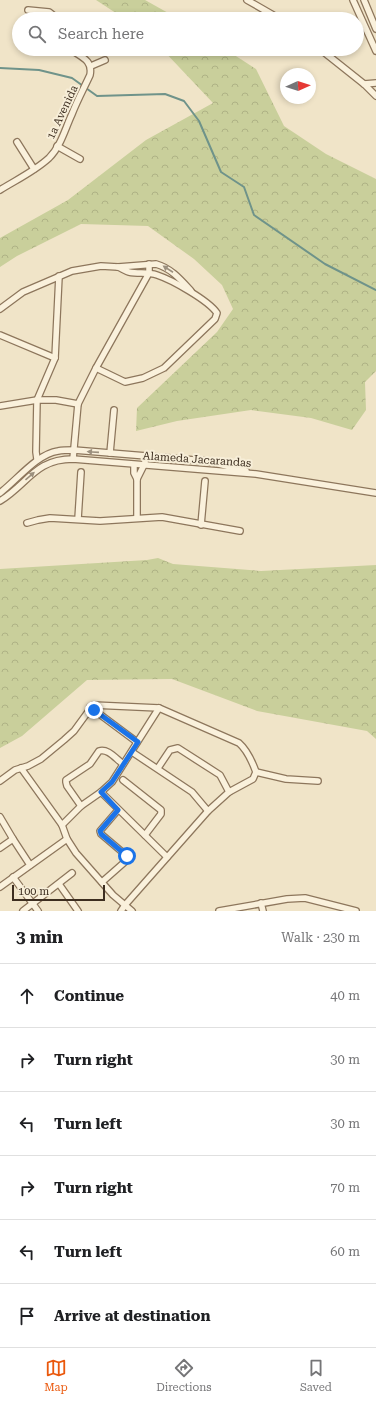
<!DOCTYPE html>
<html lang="en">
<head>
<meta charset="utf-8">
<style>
	:root { --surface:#fff; --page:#f2f2f2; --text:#202124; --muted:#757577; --line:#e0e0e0; --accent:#ea580c }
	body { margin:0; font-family:"Roboto Serif",serif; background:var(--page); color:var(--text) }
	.compass { position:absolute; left:280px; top:68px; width:36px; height:36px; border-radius:50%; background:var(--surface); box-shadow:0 2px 6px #0003; rotate:87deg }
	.scale { position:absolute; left:12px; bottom:10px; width:93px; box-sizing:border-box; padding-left:4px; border:2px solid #3d2e20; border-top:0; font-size:11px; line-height:14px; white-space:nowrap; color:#3d2e20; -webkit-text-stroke:3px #f7eed8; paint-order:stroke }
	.stop { position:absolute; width:12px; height:12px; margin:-9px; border:3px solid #1a73e8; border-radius:50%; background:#fff }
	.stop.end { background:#1a73e8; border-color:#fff; box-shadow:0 1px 4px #0008 }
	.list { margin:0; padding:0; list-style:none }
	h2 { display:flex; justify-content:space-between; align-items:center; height:52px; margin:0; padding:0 16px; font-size:17px }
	h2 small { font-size:13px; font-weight:400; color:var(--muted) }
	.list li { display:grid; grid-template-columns:26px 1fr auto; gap:12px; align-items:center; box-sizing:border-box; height:64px; padding:0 16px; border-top:1px solid var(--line) }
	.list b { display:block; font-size:15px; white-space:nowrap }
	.list em { font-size:13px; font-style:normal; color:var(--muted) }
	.icon { flex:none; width:22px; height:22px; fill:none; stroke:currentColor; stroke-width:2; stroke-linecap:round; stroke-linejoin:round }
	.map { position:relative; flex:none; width:376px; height:911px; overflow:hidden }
	.search { position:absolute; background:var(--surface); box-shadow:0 2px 6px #0003; left:12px; right:12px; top:12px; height:44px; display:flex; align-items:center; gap:10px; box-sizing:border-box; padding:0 14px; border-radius:22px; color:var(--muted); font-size:15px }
	.sheet { height:436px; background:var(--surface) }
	nav { display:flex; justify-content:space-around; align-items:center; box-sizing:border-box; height:56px; border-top:1px solid var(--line); background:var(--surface); font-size:11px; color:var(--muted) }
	nav a { display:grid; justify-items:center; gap:2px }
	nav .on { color:var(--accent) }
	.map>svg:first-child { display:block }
	.forest { fill:url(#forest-crowns) }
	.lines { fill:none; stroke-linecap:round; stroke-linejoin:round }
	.stream { stroke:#6f938a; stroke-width:2 }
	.street-casing { stroke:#8d765c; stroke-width:8 }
	.street { stroke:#faf1dc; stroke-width:5.5 }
	.oneway { fill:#9c907e }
	.route { stroke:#1a73e8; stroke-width:5 }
	.labels { text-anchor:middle; stroke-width:4; stroke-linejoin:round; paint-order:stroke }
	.street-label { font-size:11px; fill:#3d2e20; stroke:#f7eed8 }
</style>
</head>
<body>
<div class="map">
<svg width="376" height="911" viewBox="0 0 376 911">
	<defs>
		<pattern id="forest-crowns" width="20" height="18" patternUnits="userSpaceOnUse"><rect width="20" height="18" fill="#c9cf9b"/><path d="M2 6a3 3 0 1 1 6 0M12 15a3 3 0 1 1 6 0" fill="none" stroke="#aeb285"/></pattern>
	</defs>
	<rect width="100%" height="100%" fill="#f0e4c8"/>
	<!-- forest -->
	<g class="forest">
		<path d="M96 0H145L179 19H125Z"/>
		<path d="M162 49H225L256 69 284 126 326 154 376 179V371L365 382 366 410 352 430 311 418 251 410 177 421 136 431 137 408 217 332 233 309 222 285 194 259 148 226 81 224 17 256 0 267V238L68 200 146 140 213 103Z"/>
		<path d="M158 558 173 564 261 571 376 565V739L367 731 257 711 172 679 87 680 22 736 0 748V569L147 560Z"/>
	</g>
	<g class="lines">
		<!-- stream -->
		<path class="stream" d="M0 68 39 70 72 78 97 96 165 94 184 101 199 121 221 172 244 187 254 215 325 264 376 290"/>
		<!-- street casing -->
		<g class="street-casing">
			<g id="street">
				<path d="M247 0 280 19"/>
				<path d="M353 0 376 51"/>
				<path d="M364 0 376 29"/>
				<path d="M28 10 49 12 58 19"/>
				<path d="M320 49 364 84 376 96"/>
				<path d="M91 66 105 60"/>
				<path d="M364 84 376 83"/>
				<path d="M17 142 34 169"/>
				<path d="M57 146 80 159"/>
				<path d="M0 190C16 180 35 171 49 158 61 146 65 129 72 114 77 101 84 88 90 75 93 60 81 57 70 49"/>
				<path d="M0 309 23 292 72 271 101 266 118 267 156 264C171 268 181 280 191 291"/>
				<path d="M0 335 55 358"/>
				<path d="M96 368 125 382 143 378 164 368 215 319 217 313C208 300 172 280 157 275 148 272 138 274 129 272 125 271 121 268 118 267"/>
				<path d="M0 406 37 400H56L78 404"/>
				<path d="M110 453 114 410"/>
				<path d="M37 459 36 452 37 400 55 358 59 276"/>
				<path d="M73 459 78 404 96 368 149 273V264"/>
				<path d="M134 465V473L137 479"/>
				<path d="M0 493C17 480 37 454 58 451 63 450 68 450 74 450L207 461 246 471"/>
				<path d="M0 501C28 484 35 459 73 459L256 474 376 493"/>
				<path d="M137 517V479L145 463V456"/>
				<path d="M78 519 81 472"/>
				<path d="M27 523 38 520 50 518 100 521 162 517 240 531"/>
				<path d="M201 525 205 481"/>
				<path d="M90 707 137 742"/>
				<path d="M132 752 192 792 208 811"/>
				<path d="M21 768 62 825 67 839 76 853 113 895 132 911"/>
				<path d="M158 768 170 750 178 748 220 775 229 792"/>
				<path d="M256 772 286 779 318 781"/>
				<path d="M123 780 161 810V814L145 835"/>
				<path d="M0 781 15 770 28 766 41 759 64 740 74 731 93 705 159 708 239 743C247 750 252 761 256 772L253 779 229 792 208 811 125 905 121 911"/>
				<path d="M101 792 167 857"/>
				<path d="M81 806 67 786 66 782V780L90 764 99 751C108 748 116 759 123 764"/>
				<path d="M0 817 13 839 30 865"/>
				<path d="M62 825 81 806 101 792 112 782 159 708"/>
				<path d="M0 848 13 839"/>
				<path d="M13 877 38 911"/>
				<path d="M102 882 127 860V856L101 834 100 831 118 810"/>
				<path d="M59 884 78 911"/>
				<path d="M0 887 67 839"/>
				<path d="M261 903 263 911"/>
				<path d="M23 911 72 873"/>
				<path d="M219 911 287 899 305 898 356 911"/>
			</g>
		</g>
		<!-- street -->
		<use href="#street" class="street"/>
	</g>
	<!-- one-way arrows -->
	<defs><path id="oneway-solid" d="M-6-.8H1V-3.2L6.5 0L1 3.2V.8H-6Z"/></defs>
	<g class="oneway">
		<use href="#oneway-solid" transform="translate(168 269) rotate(-147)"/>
		<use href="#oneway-solid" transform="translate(93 452) rotate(-176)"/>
		<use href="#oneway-solid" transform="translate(30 476) rotate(-41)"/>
	</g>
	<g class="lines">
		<!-- route -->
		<path class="route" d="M94 710 138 742 112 782 101 792 118 810 100 831 101 834 127 856"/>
	</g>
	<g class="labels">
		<!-- street labels -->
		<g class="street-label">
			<text transform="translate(62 112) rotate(-65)" y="4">1a Avenida</text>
			<text transform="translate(197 459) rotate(4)" y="4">Alameda Jacarandas</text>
		</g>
	</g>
</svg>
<svg class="compass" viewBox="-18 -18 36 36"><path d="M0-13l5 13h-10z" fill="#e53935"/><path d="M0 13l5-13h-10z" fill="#757577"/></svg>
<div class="scale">100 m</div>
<div class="stop" style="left:127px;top:856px"></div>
<div class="stop end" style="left:94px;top:710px"></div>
<div class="search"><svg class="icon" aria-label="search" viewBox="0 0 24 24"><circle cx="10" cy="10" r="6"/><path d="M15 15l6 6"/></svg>Search here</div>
</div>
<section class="sheet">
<h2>3 min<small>Walk · 230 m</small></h2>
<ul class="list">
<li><svg class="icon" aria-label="ahead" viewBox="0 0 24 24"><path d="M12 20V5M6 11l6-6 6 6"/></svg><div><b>Continue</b></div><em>40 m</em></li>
<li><svg class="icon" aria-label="right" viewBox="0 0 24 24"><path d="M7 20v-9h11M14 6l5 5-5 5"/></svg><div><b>Turn right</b></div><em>30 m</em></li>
<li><svg class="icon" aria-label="left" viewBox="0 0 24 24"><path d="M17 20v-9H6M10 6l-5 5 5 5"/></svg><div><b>Turn left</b></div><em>30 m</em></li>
<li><svg class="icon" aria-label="right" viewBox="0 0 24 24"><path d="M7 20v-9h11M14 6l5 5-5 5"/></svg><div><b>Turn right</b></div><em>70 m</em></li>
<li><svg class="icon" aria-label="left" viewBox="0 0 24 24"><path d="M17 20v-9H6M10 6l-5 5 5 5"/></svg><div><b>Turn left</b></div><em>60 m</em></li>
<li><svg class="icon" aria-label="arrive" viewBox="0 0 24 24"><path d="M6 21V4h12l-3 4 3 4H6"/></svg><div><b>Arrive at destination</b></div></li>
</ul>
</section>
<nav>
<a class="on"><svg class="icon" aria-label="map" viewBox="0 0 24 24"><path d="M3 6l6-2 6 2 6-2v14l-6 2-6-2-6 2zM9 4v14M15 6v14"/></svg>Map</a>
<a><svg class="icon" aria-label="directions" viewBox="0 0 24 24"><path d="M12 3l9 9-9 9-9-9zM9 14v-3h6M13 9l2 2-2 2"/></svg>Directions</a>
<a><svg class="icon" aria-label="saved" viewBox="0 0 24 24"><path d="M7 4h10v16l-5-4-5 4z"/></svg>Saved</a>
</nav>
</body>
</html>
